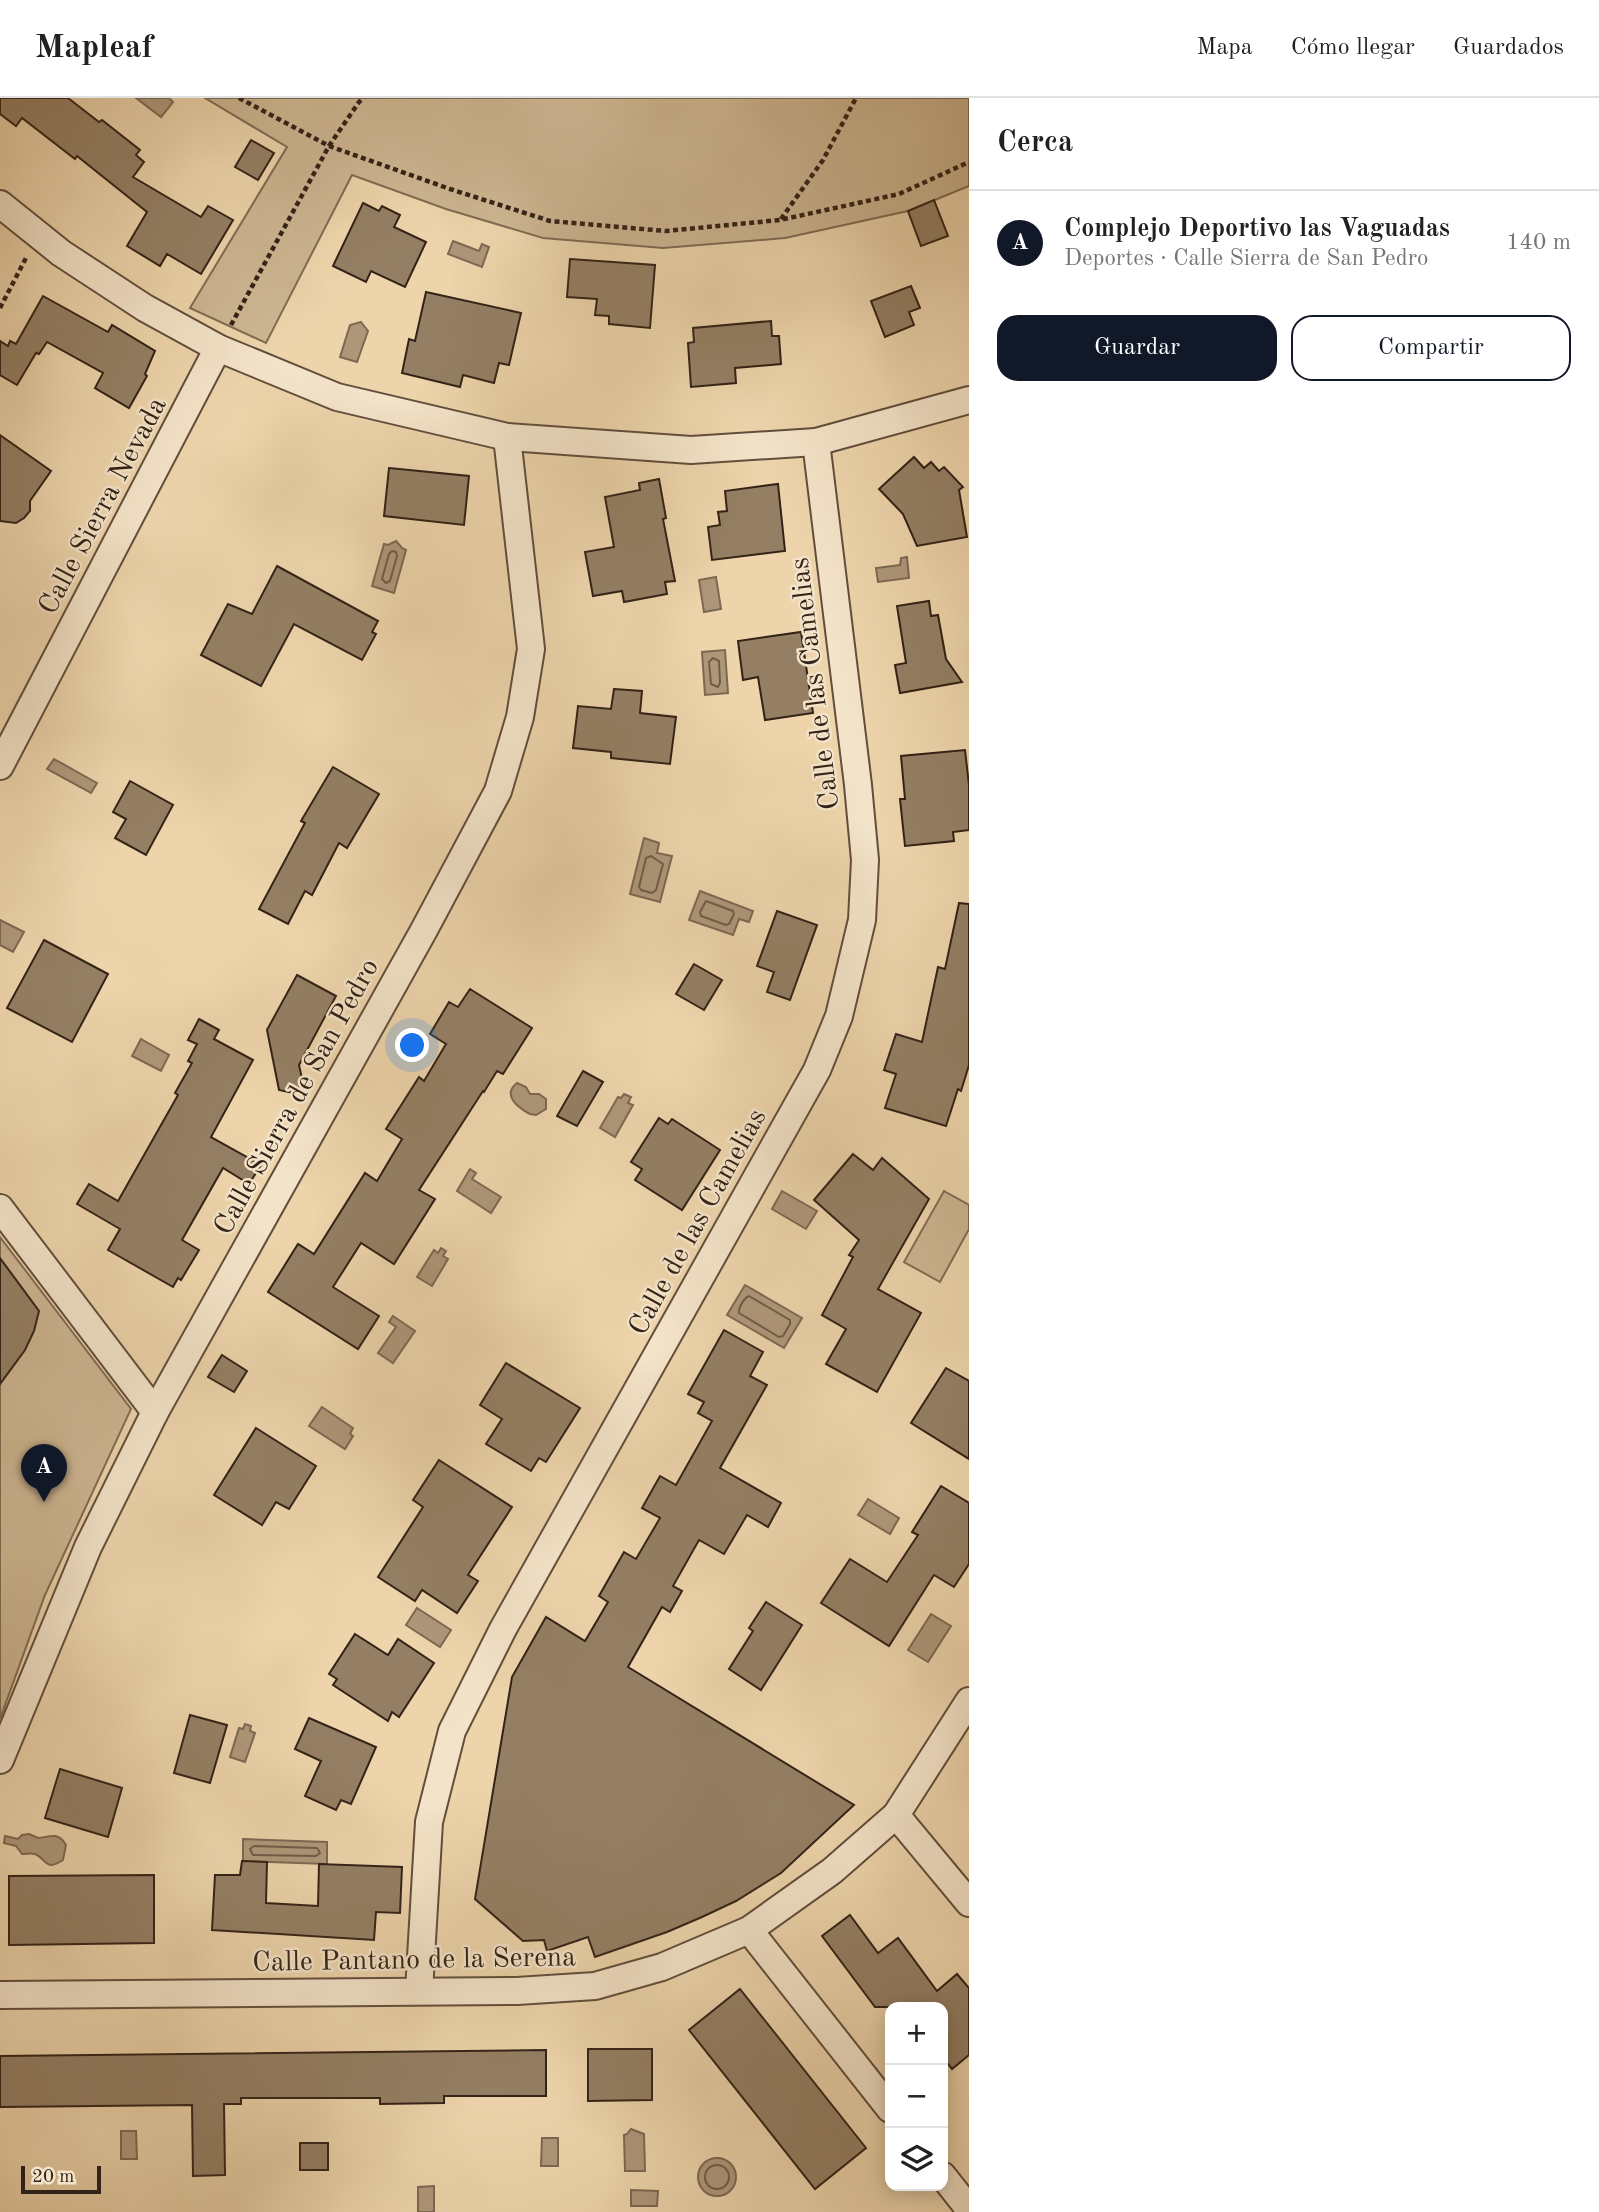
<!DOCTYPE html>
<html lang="es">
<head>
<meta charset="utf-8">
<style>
	:root { --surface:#fff; --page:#f2f2f2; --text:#202124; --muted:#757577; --line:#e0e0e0; --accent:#111827 }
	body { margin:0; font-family:"Old Standard TT",serif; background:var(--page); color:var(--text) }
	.controls { position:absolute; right:21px; bottom:21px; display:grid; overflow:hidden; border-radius:14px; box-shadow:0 4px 18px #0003 }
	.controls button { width:63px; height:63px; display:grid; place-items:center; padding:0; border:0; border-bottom:2px solid var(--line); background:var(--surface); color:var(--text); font:35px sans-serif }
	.scale { position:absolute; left:21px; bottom:18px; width:80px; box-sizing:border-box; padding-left:7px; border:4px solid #332217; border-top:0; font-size:19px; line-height:24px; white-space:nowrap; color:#332217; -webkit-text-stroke:5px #f3e3c8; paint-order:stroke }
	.you { position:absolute; left:413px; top:948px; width:24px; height:24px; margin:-18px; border:5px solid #fff; border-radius:50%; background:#1a73e8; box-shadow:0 0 0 10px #1a73e833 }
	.badge { display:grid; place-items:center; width:46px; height:46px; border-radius:50%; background:var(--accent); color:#fff; font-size:23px; font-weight:700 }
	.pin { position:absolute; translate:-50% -58px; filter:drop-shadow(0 2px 4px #0008) }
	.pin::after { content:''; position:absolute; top:37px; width:24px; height:21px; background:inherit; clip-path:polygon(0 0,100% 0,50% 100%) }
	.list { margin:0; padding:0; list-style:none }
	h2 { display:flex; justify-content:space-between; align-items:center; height:91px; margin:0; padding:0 28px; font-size:30px }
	h2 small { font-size:23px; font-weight:400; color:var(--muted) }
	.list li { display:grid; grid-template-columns:46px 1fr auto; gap:21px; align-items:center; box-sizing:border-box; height:105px; padding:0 28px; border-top:2px solid var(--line) }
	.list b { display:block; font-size:26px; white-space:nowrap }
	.list p { margin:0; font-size:23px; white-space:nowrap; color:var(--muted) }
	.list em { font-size:23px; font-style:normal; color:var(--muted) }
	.actions { display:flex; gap:14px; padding:21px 28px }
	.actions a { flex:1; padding:16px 0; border:2px solid var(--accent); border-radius:21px; text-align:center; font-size:24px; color:var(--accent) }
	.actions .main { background:var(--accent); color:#fff }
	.icon { flex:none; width:38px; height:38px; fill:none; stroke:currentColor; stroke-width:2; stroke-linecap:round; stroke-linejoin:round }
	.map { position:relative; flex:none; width:969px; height:2114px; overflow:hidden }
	header { display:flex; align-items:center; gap:42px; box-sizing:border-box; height:98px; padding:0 35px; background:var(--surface); border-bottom:2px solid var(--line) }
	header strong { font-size:33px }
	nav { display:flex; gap:38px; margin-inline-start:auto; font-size:24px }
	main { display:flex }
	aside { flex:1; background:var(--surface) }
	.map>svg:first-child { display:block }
	.green { fill:#cdb692; stroke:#806c54; stroke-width:2 }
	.water { fill:#ae9779; stroke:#7d6852; stroke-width:2 }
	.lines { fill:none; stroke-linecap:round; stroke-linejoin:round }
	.shore { stroke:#705c48; stroke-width:2 }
	.building { fill:#947f64; stroke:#332217; stroke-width:2 }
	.street-casing { stroke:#624e3c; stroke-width:30 }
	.path { stroke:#332217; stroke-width:4.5; stroke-dasharray:5 3.5; stroke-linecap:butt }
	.street { stroke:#f3e3c8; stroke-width:26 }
	.labels { text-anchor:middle; stroke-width:5; stroke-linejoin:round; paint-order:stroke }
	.street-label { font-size:28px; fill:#332217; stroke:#f3e3c8 }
</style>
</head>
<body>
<header>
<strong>Mapleaf</strong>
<nav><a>Mapa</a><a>Cómo llegar</a><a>Guardados</a></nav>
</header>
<main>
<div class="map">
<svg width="969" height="2114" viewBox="0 0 969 2114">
	<rect width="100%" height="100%" fill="#edd4ab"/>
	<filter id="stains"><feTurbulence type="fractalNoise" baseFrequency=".00286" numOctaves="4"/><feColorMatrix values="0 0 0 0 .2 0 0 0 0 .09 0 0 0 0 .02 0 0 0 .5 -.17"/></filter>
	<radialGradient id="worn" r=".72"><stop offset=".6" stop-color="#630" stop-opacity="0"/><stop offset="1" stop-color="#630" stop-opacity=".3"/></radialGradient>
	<!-- green -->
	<g class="green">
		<path d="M205 0H969V88L908 113 785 140 663 150 543 140 446 111 352 77 266 245 190 210 287 49Z"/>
		<path d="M944 1093 969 1107V1131L940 1184 904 1164Z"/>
		<path d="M0 1139 131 1311 45 1497 0 1621Z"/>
	</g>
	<!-- water -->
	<g class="water">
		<path d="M136 0H169L173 4 161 19Z"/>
		<path d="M453 143 479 153 482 146 489 149 482 169 448 156Z"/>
		<path d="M361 224 368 233 357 264 340 259 350 227Z"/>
		<path d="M396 443 402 450 406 452 394 495 372 488 384 446 388 447Z"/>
		<path d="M907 459 909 480 878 484 876 470 900 467 901 460Z"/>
		<path d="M716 479 721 511 704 514 699 482Z"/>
		<path d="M725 552 728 595 705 597 702 554Z"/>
		<path d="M54 661 97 685 91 695 47 671Z"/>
		<path d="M644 740 659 745 657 755 672 758 660 804 630 796Z"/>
		<path d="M700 793 753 813 749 824 739 821 733 837 689 822Z"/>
		<path d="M0 822 24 834 13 854 0 847Z"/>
		<path d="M141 941 169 957 161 973 132 958Z"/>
		<path d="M517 985 526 989 530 996H539L546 1001V1011L536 1017 530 1016C517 1009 502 997 517 985Z"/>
		<path d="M624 996 631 999 628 1005 633 1007 615 1039 600 1030 618 999 621 1000Z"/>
		<path d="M470 1071 476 1075 472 1081 501 1099 491 1115 457 1093Z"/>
		<path d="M782 1093 817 1113 806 1131 772 1111Z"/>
		<path d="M441 1150 446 1153 443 1158 448 1161 432 1188 417 1179 434 1152 438 1155Z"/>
		<path d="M745 1187 802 1220 784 1250 727 1217Z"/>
		<path d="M393 1218 415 1233 393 1265 378 1255 396 1229 389 1224Z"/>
		<path d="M322 1309 353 1330 350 1336 353 1338 345 1351 309 1328Z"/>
		<path d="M868 1401 899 1420 890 1436 858 1417Z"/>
		<path d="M417 1510 451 1532 440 1549 406 1527Z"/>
		<path d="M931 1516 951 1528 928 1564 908 1552Z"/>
		<path d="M245 1626 251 1628 250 1633 255 1635 245 1664 230 1659 239 1630 243 1631Z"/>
		<path d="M29 1736 38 1740C50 1739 58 1733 66 1747L63 1762C45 1774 47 1761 35 1756 31 1755 27 1756 22 1756L16 1748 4 1745 5 1738 18 1741 22 1737Z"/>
		<path d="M243 1741 327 1744V1766L243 1763Z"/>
		<path d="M631 2031 644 2036 645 2073H625L624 2037 627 2036Z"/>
		<path d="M121 2033H136L137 2061H121Z"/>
		<path d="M542 2040H558V2068H541Z"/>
		<circle cx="717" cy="2079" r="19"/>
		<path d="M434 2088V2114H418V2089Z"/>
		<path d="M631 2092 658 2093 657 2108H631Z"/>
	</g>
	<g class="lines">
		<!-- shore -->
		<g class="shore">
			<path d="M392 453 396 454 397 458 390 483 386 485 382 481 389 456Z"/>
			<path d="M713 560 719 563 720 585 718 589 711 586 709 564Z"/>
			<path d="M651 758 663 766 656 792 652 795 641 792 639 789 646 760Z"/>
			<path d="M706 803 733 813 734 816 729 826 726 827 701 818 700 814Z"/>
			<path d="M749 1198 790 1222V1226L783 1238 779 1239 739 1215C738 1210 744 1200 749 1198Z"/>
			<path d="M254 1748 317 1750 320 1755 316 1758 253 1757 250 1751Z"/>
			<circle cx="717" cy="2079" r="12"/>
		</g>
	</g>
	<!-- building -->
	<g class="building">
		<path d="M0 0H68L99 24 102 22 140 52 136 57 144 64 133 79 201 119 208 108 233 122 201 176 167 156 160 168 127 148 147 114 77 58 75 61 22 20 16 28 0 16Z"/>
		<path d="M251 42 274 55 258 82 235 69Z"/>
		<path d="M934 102 948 138 921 148 908 113Z"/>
		<path d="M363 105 379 113 382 108 400 117 394 129 426 144 405 189 371 173 366 184 333 168Z"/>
		<path d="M570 161 655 167 650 230 609 226V218L595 217 597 201 567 199Z"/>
		<path d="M911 188 920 210 909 214 914 227 885 239 871 203Z"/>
		<path d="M426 194 521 215 509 267 499 265 494 285 463 277 460 289 402 275 409 241 415 243Z"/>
		<path d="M43 198 108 234 112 227 155 253 145 276 147 278 129 310 95 290 103 275 47 244 39 256 36 255 17 287 0 277V243L8 248 10 243 16 246Z"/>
		<path d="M771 223 772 238H779L781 266 735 270 736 285 691 289 688 245 694 244 693 230Z"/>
		<path d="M0 337 51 373 30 403V413L24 420 16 425 0 423Z"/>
		<path d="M914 359 924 370 931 364 939 373 944 369 963 389 959 392 967 439 917 448 903 416 879 391Z"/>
		<path d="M389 370 469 378 464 427 384 418Z"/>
		<path d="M659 381 666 420 663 421 675 483 665 484 667 496 624 504 622 493 593 498 585 454 614 449 605 399 640 392 639 385Z"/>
		<path d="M778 386 785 453 712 462 708 429 720 427 718 414 727 413 725 393Z"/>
		<path d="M277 468 378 523 372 534 376 536 362 562 294 526 261 588 201 557 228 506 252 516Z"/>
		<path d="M929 503 931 518 938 517 946 561 962 584 900 595 895 567 906 565 897 508Z"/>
		<path d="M801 534 813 615 765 622 758 579 743 582 738 543Z"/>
		<path d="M614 591 642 593 640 615 676 619 670 666 611 660V654L573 650 578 608 611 611Z"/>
		<path d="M965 652 969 687V732L953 734 954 743 905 748 900 701H905L901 658Z"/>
		<path d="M333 669 379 696 347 750 339 745 312 797 305 793 288 826 259 811 305 725 301 723Z"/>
		<path d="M130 683 173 707 146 757 115 740 126 721 113 714Z"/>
		<path d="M959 805 969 806V967L961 993 958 991 946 1028 885 1010 896 976 884 972 896 936 922 944 938 869 945 871Z"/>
		<path d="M777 813 817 827 790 902 767 894 774 874 757 868Z"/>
		<path d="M44 842 108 876 72 944 7 910Z"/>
		<path d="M694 866 722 882 704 912 676 896Z"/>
		<path d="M297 877 336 898 299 967 303 985 293 995 279 992 267 932Z"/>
		<path d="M470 891 532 930 503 976 497 973 484 994 483 993 419 1092 435 1101 394 1166 361 1145 333 1189 379 1218 358 1251 268 1194 298 1146 314 1156 365 1075 377 1083 402 1041 386 1031 419 979 424 983 446 946 430 936 449 904 458 909Z"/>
		<path d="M199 921 219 932 214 941 253 962 211 1039 261 1067 249 1086 223 1070 182 1142 199 1152 181 1182 178 1180 173 1189 108 1152 120 1131 77 1106 89 1086 118 1103 178 997 175 995 192 965 188 963 197 946 188 942Z"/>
		<path d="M583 973 603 984 577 1028 557 1018Z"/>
		<path d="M659 1020 668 1026 672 1021 720 1052 682 1112 635 1082 642 1071 631 1064Z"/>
		<path d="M853 1056 873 1072 882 1060 929 1101 878 1191 921 1215 877 1294 826 1266 846 1231 822 1217 853 1159 849 1157 859 1142 814 1102Z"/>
		<path d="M0 1160 39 1213 34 1233 25 1252 0 1286Z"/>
		<path d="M724 1232 763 1254 750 1278 767 1287 720 1370 781 1405 768 1429 747 1417 724 1456 699 1442 673 1488 682 1493 670 1514 662 1509 628 1569 854 1707 781 1775 736 1803 702 1819 667 1834 595 1859 588 1839 547 1853 544 1842 523 1843 475 1801 512 1579 546 1519 585 1543 608 1504 599 1498 624 1454 636 1461 660 1420 642 1410 660 1378 676 1387 712 1323 698 1315 704 1304 688 1296Z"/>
		<path d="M222 1257 247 1273 234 1294 208 1279Z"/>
		<path d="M506 1265 580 1310 546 1364 539 1360 531 1373 486 1346 502 1321 480 1307Z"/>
		<path d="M946 1270 969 1283V1361L911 1325Z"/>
		<path d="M256 1330 316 1368 289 1411 276 1404 262 1427 214 1397Z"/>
		<path d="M439 1362 512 1409 468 1477 478 1483 457 1515 422 1492 415 1503 378 1479 423 1409 413 1402Z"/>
		<path d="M941 1388 969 1405V1466L954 1489 934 1477 889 1548 821 1505 850 1461 887 1484 918 1437 912 1434Z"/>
		<path d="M766 1504 802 1527 761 1592 729 1571 753 1533 749 1530Z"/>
		<path d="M355 1536 388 1557 398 1541 434 1565 399 1619 392 1614 388 1623 333 1587 337 1581 329 1576Z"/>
		<path d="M190 1617 227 1627 210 1685 174 1675Z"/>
		<path d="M309 1620 376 1649 351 1706 341 1702 336 1712 305 1698 321 1663 295 1651Z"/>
		<path d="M60 1671 122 1690 108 1739 45 1720Z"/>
		<path d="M242 1763 267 1764 266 1805 318 1808 319 1766 402 1769 400 1815 376 1814 374 1842 212 1832 215 1777H240Z"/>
		<path d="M154 1777V1845L9 1847V1778Z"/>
		<path d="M850 1817 878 1855 898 1840 937 1893 957 1876 969 1890V1957L952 1971 943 1960V1909H875L822 1838Z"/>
		<path d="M740 1891 866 2050 815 2091 689 1932Z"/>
		<path d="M588 1951H652V2002L588 2003Z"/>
		<path d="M546 1952V1998H444V2005L380 2006V2000H241V2006H224L225 2077 193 2078 192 2007 0 2009V1958Z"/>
		<rect x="300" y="2045" width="28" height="27"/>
	</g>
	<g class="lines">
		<!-- street casing -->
		<g class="street-casing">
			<g id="street">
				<path d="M0 106 61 155 145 210 218 250 337 299 507 339 691 352 816 344 969 302"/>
				<path d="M0 668 218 250"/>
				<path d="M0 1110 155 1314"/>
				<path d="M0 1662 88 1449 155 1314 424 832 498 693 520 619 531 551 507 339"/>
				<path d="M896 1717 969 1805"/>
				<path d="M749 1832 890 2011"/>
				<path d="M419 1893 429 1724 452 1633 503 1531 817 972 839 918 862 822 865 762 858 687 816 344"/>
				<path d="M0 1897 517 1893 595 1888 662 1869 749 1832 832 1773 896 1717 969 1603"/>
				<path d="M943 2078 969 2111"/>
			</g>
		</g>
		<!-- path -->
		<g class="path">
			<path d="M239 0 329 48 359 4 364 0"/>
			<path d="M781 121 823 62 856 0"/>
			<path d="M0 210 27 158"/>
			<path d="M231 227 329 48 450 91 550 123 666 133 780 122 899 96 969 64"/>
		</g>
		<!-- street -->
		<use href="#street" class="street"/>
	</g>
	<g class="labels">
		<!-- street labels -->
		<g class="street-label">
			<text transform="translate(101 407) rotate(-62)" y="10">Calle Sierra Nevada</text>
			<text transform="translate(813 586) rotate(-97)" y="10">Calle de las Camelias</text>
			<text transform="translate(295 998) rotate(-61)" y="10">Calle Sierra de San Pedro</text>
			<text transform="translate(696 1123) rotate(-61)" y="10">Calle de las Camelias</text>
			<text transform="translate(414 1860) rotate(-1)" y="10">Calle Pantano de la Serena</text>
		</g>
	</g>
	<rect width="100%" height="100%" filter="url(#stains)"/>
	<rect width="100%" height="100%" fill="url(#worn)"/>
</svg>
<div class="controls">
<button>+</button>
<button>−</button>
<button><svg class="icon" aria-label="layers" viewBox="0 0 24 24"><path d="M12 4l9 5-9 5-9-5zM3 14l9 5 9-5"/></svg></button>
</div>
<div class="scale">20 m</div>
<div class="you"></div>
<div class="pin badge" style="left:44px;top:1404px">A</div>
</div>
<aside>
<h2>Cerca<small></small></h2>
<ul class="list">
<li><span class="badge">A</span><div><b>Complejo Deportivo las Vaguadas</b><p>Deportes · Calle Sierra de San Pedro</p></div><em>140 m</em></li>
</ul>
<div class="actions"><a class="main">Guardar</a><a>Compartir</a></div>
</aside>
</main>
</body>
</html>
